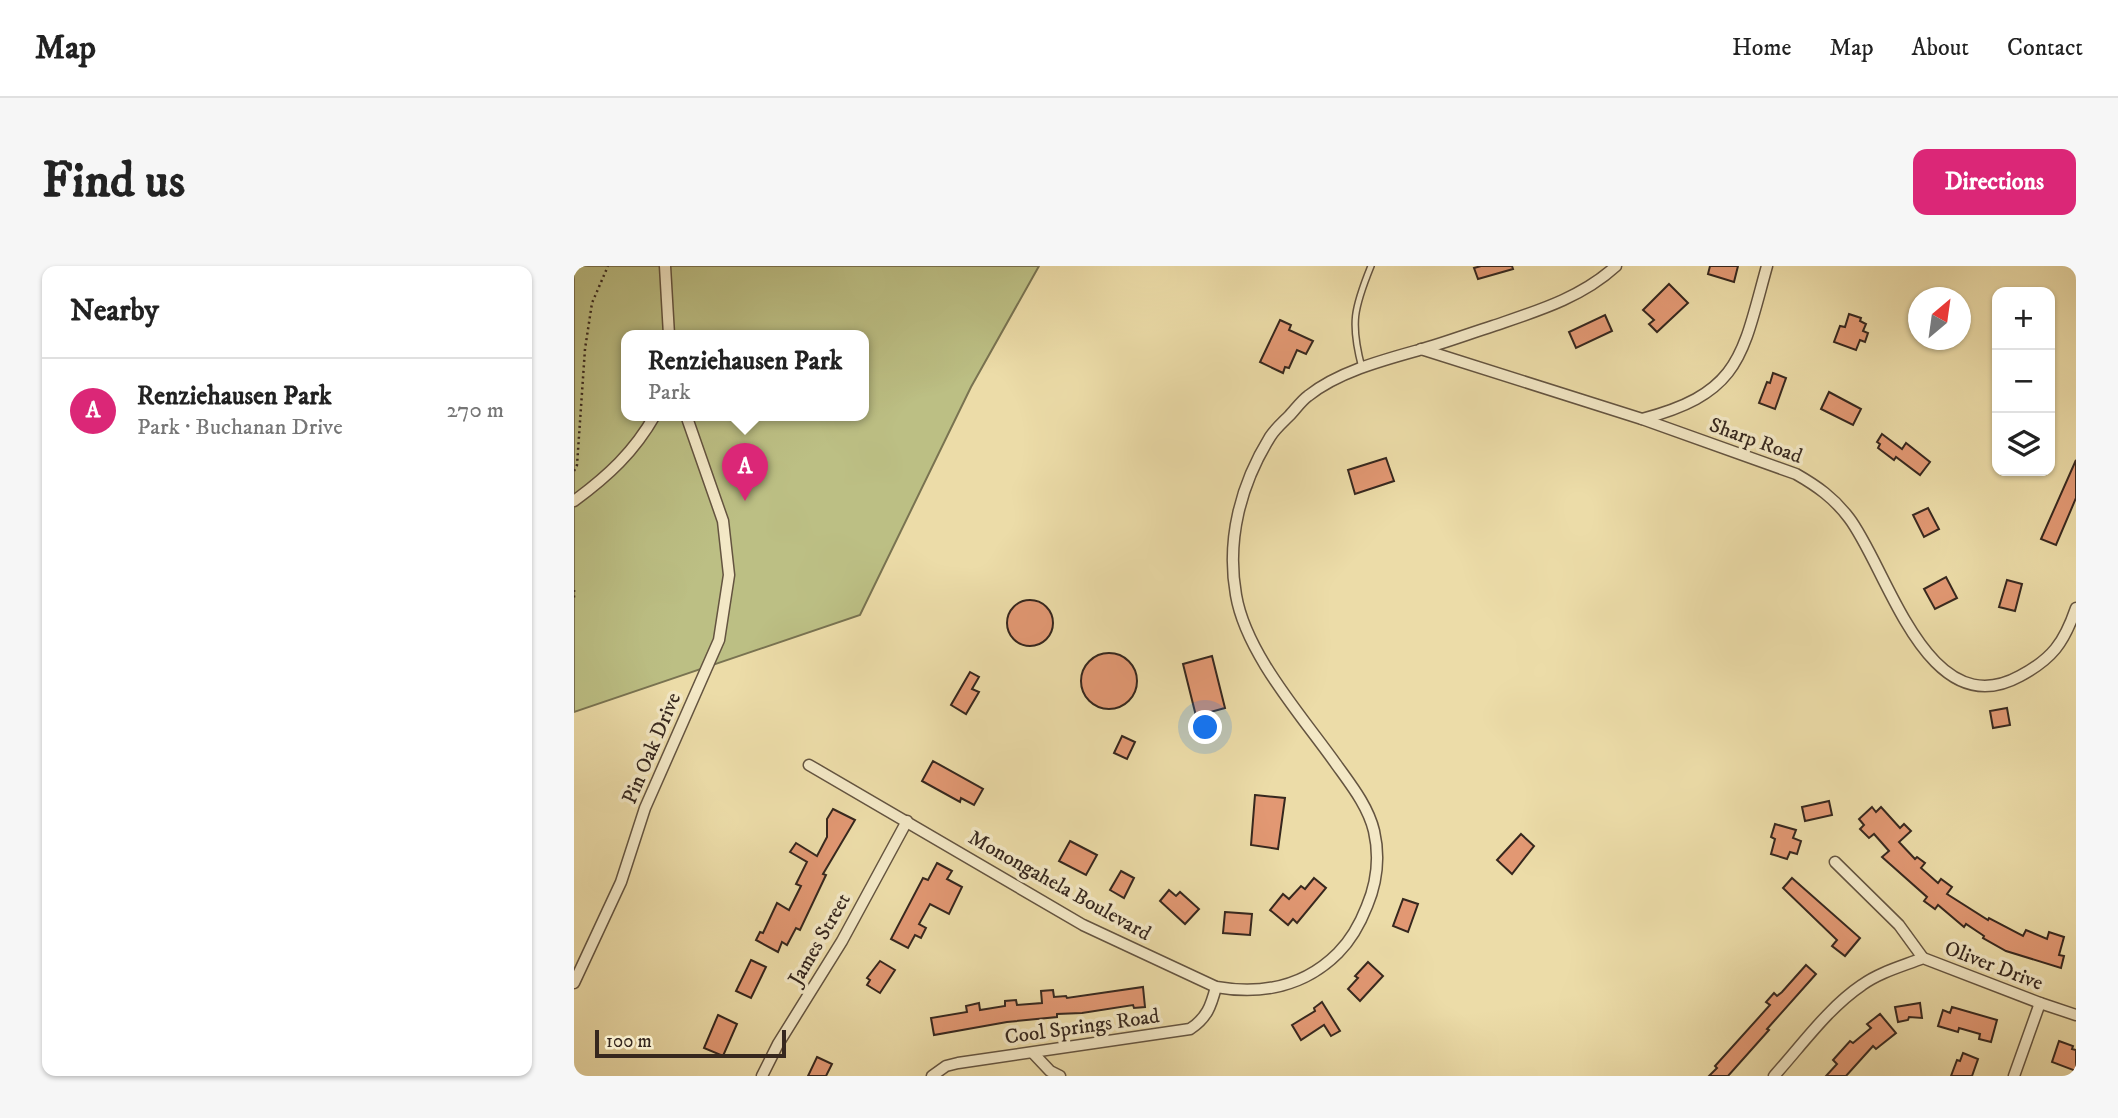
<!DOCTYPE html>
<html lang="en">
<head>
<meta charset="utf-8">
<style>
	:root { --surface:#fff; --page:#f6f6f6; --text:#222; --muted:#767676; --line:#e0e0e0; --accent:#db2777 }
	body { margin:0; font-family:"IM FELL DW Pica",serif; background:var(--page); color:var(--text) }
	.controls { position:absolute; right:21px; top:21px; display:grid; overflow:hidden; border-radius:14px; box-shadow:0 2px 5px #0004 }
	.controls button { width:63px; height:63px; display:grid; place-items:center; padding:0; border:0; border-bottom:2px solid var(--line); background:var(--surface); color:var(--text); font:35px sans-serif }
	.compass { position:absolute; left:1334px; top:21px; width:63px; height:63px; border-radius:50%; background:var(--surface); box-shadow:0 2px 5px #0004; rotate:29deg }
	.scale { position:absolute; left:21px; bottom:18px; width:191px; box-sizing:border-box; padding-left:7px; border:4px solid #36271e; border-top:0; font-size:19px; line-height:24px; white-space:nowrap; color:#36271e; -webkit-text-stroke:5px #f3e8c6; paint-order:stroke }
	.you { position:absolute; left:632px; top:462px; width:24px; height:24px; margin:-18px; border:5px solid #fff; border-radius:50%; background:#1a73e8; box-shadow:0 0 0 10px #1a73e833 }
	.badge { display:grid; place-items:center; width:46px; height:46px; border-radius:50%; background:var(--accent); color:#fff; font-size:23px; font-weight:700 }
	.pin { position:absolute; translate:-50% -58px; filter:drop-shadow(0 2px 4px #0008) }
	.pin::after { content:''; position:absolute; top:37px; width:24px; height:21px; background:inherit; clip-path:polygon(0 0,100% 0,50% 100%) }
	.popup { position:absolute; left:47px; top:64px; width:248px; height:91px; box-sizing:border-box; display:grid; place-content:center; border-radius:14px; background:var(--surface); filter:drop-shadow(0 2px 5px #0005); font-size:23px; white-space:nowrap; color:var(--muted) }
	.popup b { font-size:26px; color:var(--text) }
	.popup::after { content:''; position:absolute; left:50%; top:100%; margin-left:-14px; border:14px solid transparent; border-top-color:var(--surface) }
	.list { margin:0; padding:0; list-style:none }
	h2 { display:flex; justify-content:space-between; align-items:center; height:91px; margin:0; padding:0 28px; font-size:30px }
	h2 small { font-size:23px; font-weight:400; color:var(--muted) }
	.list li { display:grid; grid-template-columns:46px 1fr auto; gap:21px; align-items:center; box-sizing:border-box; height:105px; padding:0 28px; border-top:2px solid var(--line) }
	.list b { display:block; font-size:26px; white-space:nowrap }
	.list p { margin:0; font-size:23px; white-space:nowrap; color:var(--muted) }
	.list em { font-size:23px; font-style:normal; color:var(--muted) }
	.icon { flex:none; width:38px; height:38px; fill:none; stroke:currentColor; stroke-width:2; stroke-linecap:round; stroke-linejoin:round }
	.map { position:relative; flex:none; width:1502px; height:810px; overflow:hidden; border-radius:14px }
	header { display:flex; align-items:center; gap:42px; box-sizing:border-box; height:98px; padding:0 35px; background:var(--surface); border-bottom:2px solid var(--line) }
	header strong { font-size:33px }
	nav { display:flex; gap:38px; margin-inline-start:auto; font-size:24px }
	.intro { display:flex; align-items:center; justify-content:space-between; box-sizing:border-box; height:168px; padding:0 42px }
	h1 { margin:0; font-size:49px }
	.button { padding:18px 32px; border-radius:14px; background:var(--accent); color:#fff; font-size:24px; font-weight:700 }
	main { display:flex; gap:42px; padding:0 42px }
	aside { flex:1; background:var(--surface); border-radius:14px; box-shadow:0 2px 5px #0004 }
	.map>svg:first-child { display:block }
	.green { fill:#bcbf84; stroke:#797351; stroke-width:2; fill-rule:evenodd }
	.building { fill:#e29873; stroke:#36271e; stroke-width:2 }
	.lines { fill:none; stroke-linecap:round; stroke-linejoin:round }
	.service-casing { stroke:#645440; stroke-width:8 }
	.minor-casing { stroke:#645440; stroke-width:13 }
	.path { stroke:#36271e; stroke-width:2.5; stroke-dasharray:2 3.5; stroke-linecap:butt }
	.service { stroke:#f3e8c6; stroke-width:5 }
	.minor { stroke:#f3e8c6; stroke-width:10 }
	.labels { text-anchor:middle; stroke-width:7; stroke-linejoin:round; paint-order:stroke }
	.street-label { font-size:21px; fill:#36271e; stroke:#f3e8c6 }
</style>
</head>
<body>
<header>
<strong>Map</strong>
<nav><a>Home</a><a>Map</a><a>About</a><a>Contact</a></nav>
</header>
<div class="intro"><h1>Find us</h1><a class="button">Directions</a></div>
<main>
<aside>
<h2>Nearby<small></small></h2>
<ul class="list">
<li><span class="badge">A</span><div><b>Renziehausen Park</b><p>Park · Buchanan Drive</p></div><em>270 m</em></li>
</ul>
</aside>
<div class="map">
<svg width="1502" height="810" viewBox="0 0 1502 810">
	<rect width="100%" height="100%" fill="#ecdca8"/>
	<filter id="stains"><feTurbulence type="fractalNoise" baseFrequency=".00286" numOctaves="4"/><feColorMatrix values="0 0 0 0 .2 0 0 0 0 .09 0 0 0 0 .02 0 0 0 .5 -.17"/></filter>
	<radialGradient id="worn" r=".72"><stop offset=".6" stop-color="#630" stop-opacity="0"/><stop offset="1" stop-color="#630" stop-opacity=".3"/></radialGradient>
	<!-- green -->
	<path class="green" d="M0 0H465L397 121 286 349 0 446ZM52 69H290V149H52Z"/>
	<!-- building -->
	<g class="building">
		<path d="M907 0H938L939 3 904 13 900 2Z"/>
		<path d="M1136 0H1164L1160 16 1134 8Z"/>
		<path d="M1095 18 1114 37 1083 66 1075 58 1080 54 1069 44Z"/>
		<path d="M1275 48 1287 52 1286 55 1292 58 1289 65 1294 67 1291 76 1286 74 1282 84 1260 76 1266 60 1271 61Z"/>
		<path d="M1031 49 1038 65 1002 82 995 66Z"/>
		<path d="M706 54 717 59 715 64 739 75 732 88 723 84 715 102 711 101 709 107 686 96Z"/>
		<path d="M1199 107 1212 112 1201 143 1185 137 1193 116 1196 117Z"/>
		<path d="M1255 126 1287 143 1279 159 1247 143Z"/>
		<path d="M1308 168 1328 183 1332 177 1356 196 1346 209 1322 191 1320 194 1304 182 1306 178 1303 176Z"/>
		<path d="M812 192 820 215 781 228 774 204Z"/>
		<path d="M1502 194V232L1482 279 1467 273Z"/>
		<path d="M1354 242 1365 263 1350 271 1339 249Z"/>
		<path d="M1372 311 1383 332 1361 343 1350 323Z"/>
		<path d="M1433 314 1448 318 1441 345 1425 341Z"/>
		<circle cx="456" cy="357" r="23"/>
		<circle cx="535" cy="415" r="28"/>
		<path d="M638 390 651 442 622 450 609 398Z"/>
		<path d="M396 406 405 411 398 423 405 426 392 448 377 439Z"/>
		<path d="M1433 442 1436 459 1419 462 1416 445Z"/>
		<path d="M548 470 561 476 553 493 540 487Z"/>
		<path d="M359 495 409 523 400 539 387 532 386 536 348 515Z"/>
		<path d="M681 529 711 532 704 583 677 579Z"/>
		<path d="M1255 535 1258 549 1231 555 1228 541Z"/>
		<path d="M1298 541 1302 546 1307 541 1326 562 1330 558 1337 565 1325 576 1341 593 1343 591 1351 597 1347 602 1364 617 1367 613 1378 621 1373 628 1414 654 1415 652 1449 670 1452 664 1473 673 1475 666 1490 671 1485 689 1490 690 1487 702 1432 685 1409 672 1410 670 1392 658 1390 661 1364 639 1361 643 1350 635 1353 631 1308 591 1315 585 1300 568 1295 572 1286 563 1290 559 1285 553Z"/>
		<path d="M259 543 281 554 249 608 252 609 226 664 222 662 213 679 208 676 204 686 182 674 186 666 189 667 203 637 215 644 227 620 222 618 233 596 216 586 222 577 243 590 253 571V553Z"/>
		<path d="M1201 558 1222 564 1219 572 1227 575 1223 588 1216 586 1213 593 1197 588 1201 573 1197 571Z"/>
		<path d="M947 568 960 580 938 608 923 594Z"/>
		<path d="M496 575 523 589 512 609 485 595Z"/>
		<path d="M363 597 378 605 373 613 388 621 375 648 356 638 345 658 352 662 347 672 341 669 334 682 317 673 349 612 354 614Z"/>
		<path d="M547 605 560 612 550 632 536 624Z"/>
		<path d="M740 612 752 622 723 657 719 653 714 659 696 644 709 628 715 633 727 620 731 623Z"/>
		<path d="M1218 612 1286 672 1271 690 1258 680 1263 674 1209 622Z"/>
		<path d="M595 624 602 630 606 626 625 643 611 658 586 635Z"/>
		<path d="M829 633 844 638 834 666 819 660Z"/>
		<path d="M651 646 678 648 676 669 649 667Z"/>
		<path d="M177 694 192 701 177 732 162 725Z"/>
		<path d="M306 695 321 704 306 727 293 719 296 714 293 712Z"/>
		<path d="M794 696 809 710 786 735 774 723 784 712 781 710Z"/>
		<path d="M1232 699 1242 708 1193 763 1195 764 1154 810H1135L1143 802 1141 800 1196 739 1192 736 1200 727 1203 730 1208 726Z"/>
		<path d="M569 721 571 741 560 742 559 739 508 747 483 748V751L433 756 360 769 357 752 393 746 392 740 405 737 406 744 431 740V735L442 734 443 739 468 737 467 725 479 724 480 731 492 730 493 732Z"/>
		<path d="M748 736 766 765 757 770 750 759 727 774 718 759 741 745 740 742Z"/>
		<path d="M1346 737 1348 752 1335 751 1334 754 1324 756 1321 741Z"/>
		<path d="M1378 741 1423 754 1417 776 1405 773 1406 768 1385 762 1384 766 1364 760 1369 744 1376 747Z"/>
		<path d="M1306 748 1322 767 1302 783 1299 780 1272 810H1252L1263 798 1259 794 1276 775 1279 777 1297 762 1293 758Z"/>
		<path d="M144 749 163 758 149 790 130 782Z"/>
		<path d="M1485 775 1499 780 1498 783 1502 784V805L1478 796Z"/>
		<path d="M1389 787 1404 793 1398 810H1377L1383 794 1386 795Z"/>
		<path d="M243 791 258 798 252 810H234Z"/>
	</g>
	<g class="lines">
		<!-- service casing -->
		<g class="service-casing">
			<path id="service" d="M788 102C776 57 780 42 797 0"/>
		</g>
		<!-- minor casing -->
		<g class="minor-casing">
			<g id="minor">
				<path d="M91 0 95 69"/>
				<path d="M847 83 1068 153 1222 208C1243 220 1260 232 1275 252 1314 303 1353 461 1446 410 1478 393 1490 377 1502 342"/>
				<path d="M1068 153C1167 127 1168 90 1193 0"/>
				<path d="M0 235C34 210 60 186 81 149"/>
				<path d="M235 499 509 659 642 721C688 729 731 720 764 687 777 674 786 658 793 640 803 616 806 591 800 565 794 540 777 519 762 498 728 450 672 388 662 329 652 273 667 218 696 171 701 163 708 157 715 150 721 144 727 135 734 130 764 106 809 94 845 84 870 77 894 68 919 60 963 45 1007 32 1042 0"/>
				<path d="M1261 596 1325 659 1349 692"/>
				<path d="M0 717 47 616 71 542 145 374 155 309 149 255 112 149"/>
				<path d="M459 787 476 805 486 810"/>
				<path d="M188 810 204 778 268 675 333 555"/>
				<path d="M358 810 372 800 384 797 616 763C633 752 637 740 642 721"/>
				<path d="M1200 810C1228 779 1254 742 1288 719 1306 706 1329 700 1349 692L1466 737 1502 749"/>
				<path d="M1440 810 1466 737"/>
			</g>
		</g>
		<!-- path -->
		<g class="path">
			<path d="M0 205 3 199 11 83 18 37 34 0"/>
			<path d="M0 324V335"/>
		</g>
		<!-- service -->
		<use href="#service" class="service"/>
		<!-- minor -->
		<use href="#minor" class="minor"/>
	</g>
	<g class="labels">
		<!-- street labels -->
		<g class="street-label">
			<text transform="translate(1182 174) rotate(20)" y="7">Sharp Road</text>
			<text transform="translate(77 482) rotate(-67)" y="7">Pin Oak Drive</text>
			<text transform="translate(486 619) rotate(29)" y="7">Monongahela Boulevard</text>
			<text transform="translate(245 673) rotate(-60)" y="7">James Street</text>
			<text transform="translate(1420 699) rotate(21)" y="7">Oliver Drive</text>
			<text transform="translate(508 760) rotate(-8)" y="7">Cool Springs Road</text>
		</g>
	</g>
	<rect width="100%" height="100%" filter="url(#stains)"/>
	<rect width="100%" height="100%" fill="url(#worn)"/>
</svg>
<div class="controls">
<button>+</button>
<button>−</button>
<button><svg class="icon" aria-label="layers" viewBox="0 0 24 24"><path d="M12 4l9 5-9 5-9-5zM3 14l9 5 9-5"/></svg></button>
</div>
<svg class="compass" viewBox="-18 -18 36 36"><path d="M0-13l5 13h-10z" fill="#e53935"/><path d="M0 13l5-13h-10z" fill="#767676"/></svg>
<div class="scale">100 m</div>
<div class="you"></div>
<div class="pin badge" style="left:171px;top:235px">A</div>
<div class="popup"><b>Renziehausen Park</b>Park</div>
</div>
</main>
</body>
</html>
